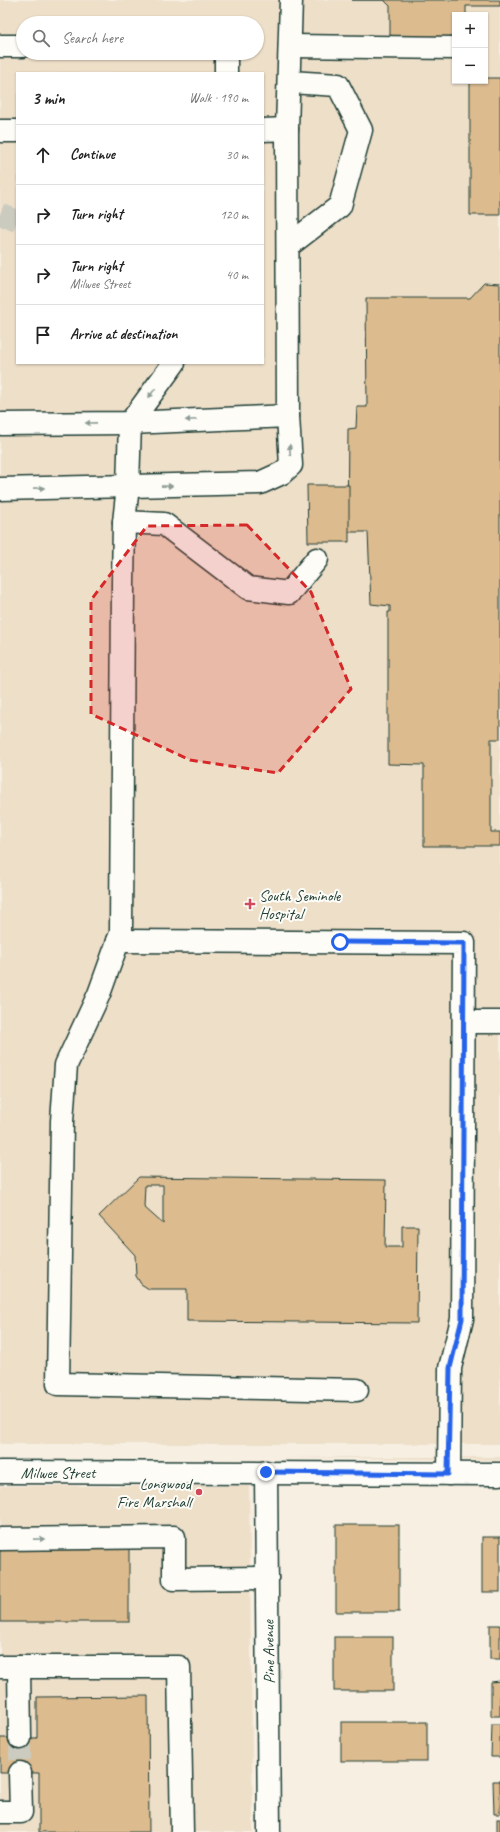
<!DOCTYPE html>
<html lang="en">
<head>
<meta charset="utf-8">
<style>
	:root { --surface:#fff; --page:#f2f2f2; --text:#222; --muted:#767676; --line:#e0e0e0 }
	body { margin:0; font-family:Caveat,sans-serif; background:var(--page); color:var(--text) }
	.controls { position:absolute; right:12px; top:12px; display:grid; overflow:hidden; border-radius:0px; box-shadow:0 1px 3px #0004 }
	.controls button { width:36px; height:36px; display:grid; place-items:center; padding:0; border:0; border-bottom:1px solid var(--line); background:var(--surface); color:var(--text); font:20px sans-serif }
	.stop { position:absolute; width:12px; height:12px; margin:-9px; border:3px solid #2563eb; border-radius:50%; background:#fff }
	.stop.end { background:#2563eb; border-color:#fff; box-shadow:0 1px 4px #0008 }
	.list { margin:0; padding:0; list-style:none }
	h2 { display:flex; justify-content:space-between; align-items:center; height:52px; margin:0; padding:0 16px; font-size:17px }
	h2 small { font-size:13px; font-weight:400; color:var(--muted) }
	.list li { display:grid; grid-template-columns:26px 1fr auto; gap:12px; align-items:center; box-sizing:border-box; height:60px; padding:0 16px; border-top:1px solid var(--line) }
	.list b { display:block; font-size:15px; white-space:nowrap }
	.list p { margin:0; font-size:13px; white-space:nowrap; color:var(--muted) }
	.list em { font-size:13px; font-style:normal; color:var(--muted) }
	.icon { flex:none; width:22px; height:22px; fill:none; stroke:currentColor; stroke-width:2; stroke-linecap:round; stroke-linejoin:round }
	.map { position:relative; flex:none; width:500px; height:1832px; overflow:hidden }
	.search { position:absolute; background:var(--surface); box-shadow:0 1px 3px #0004; left:16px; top:16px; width:248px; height:44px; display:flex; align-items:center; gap:10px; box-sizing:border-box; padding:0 14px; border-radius:22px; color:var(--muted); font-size:15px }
	.panel { position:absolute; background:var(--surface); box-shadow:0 1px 3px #0004; left:16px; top:72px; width:248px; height:292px; border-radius:0px }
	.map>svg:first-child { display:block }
	.built { fill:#eedfc9; fill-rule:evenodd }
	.building { fill:#dcbb8f; stroke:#1f3d34; fill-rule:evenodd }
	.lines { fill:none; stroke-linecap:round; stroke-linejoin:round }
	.minor-tunnel { stroke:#cbcbbf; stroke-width:22; stroke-dasharray:22 11; stroke-linecap:butt }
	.minor-casing { stroke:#1f3d34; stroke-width:25 }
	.minor { stroke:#fdfcf7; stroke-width:22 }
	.oneway { fill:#8e9c96 }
	.route { stroke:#2563eb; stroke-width:5 }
	.marked { fill:#d62828; fill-opacity:0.2; stroke:#d62828; stroke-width:3; stroke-dasharray:8 5; stroke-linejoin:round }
	.poi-dot { fill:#d1495b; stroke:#fdfcf7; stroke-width:1.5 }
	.labels { text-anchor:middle; stroke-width:4; stroke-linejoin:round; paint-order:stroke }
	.poi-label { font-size:16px; fill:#1f3d34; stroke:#fdfcf7; text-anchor:start }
	.street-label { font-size:16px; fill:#1f3d34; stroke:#fdfcf7 }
</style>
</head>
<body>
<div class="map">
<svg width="500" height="1832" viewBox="0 0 500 1832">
	<rect width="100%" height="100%" fill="#f6efe2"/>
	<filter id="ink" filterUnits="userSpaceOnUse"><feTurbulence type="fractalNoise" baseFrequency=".025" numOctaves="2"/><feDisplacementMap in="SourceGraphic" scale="8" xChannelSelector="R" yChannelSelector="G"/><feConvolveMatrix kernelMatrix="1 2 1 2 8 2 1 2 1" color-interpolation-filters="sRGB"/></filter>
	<g filter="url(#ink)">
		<!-- built -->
		<g class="built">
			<path d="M0 0H500V1444H0ZM455 15H485V81H455ZM23 23H257V53H23ZM17 73H263V363H17Z"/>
			<path d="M0 1457H500V1460L282 1457Z"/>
			<path d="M0 1486H249L253 1832H0Z"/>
		</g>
		<!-- building -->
		<g class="building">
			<path d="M352 0H500V6H466V15H455V40H390V6L384 0Z"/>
			<path d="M485 78H500V215H470V81H485Z"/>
			<path d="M484 283 500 284V739H491V832H500V846H424V765L388 764V612H390V606L371 604 368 532H347L348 429 356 428 357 407H367L366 298H470Z"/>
			<path d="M307 485H349V542H308Z"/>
			<path d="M139 1177 386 1180 385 1247H402V1226H418L417 1323 187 1321V1289H149L141 1284 136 1276 135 1255 99 1216ZM145 1185H163V1224L144 1207Z"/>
			<rect x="336" y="1525" width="63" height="87"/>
			<rect x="482" y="1537" width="18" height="55"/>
			<rect x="0" y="1549" width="129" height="73"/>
			<rect x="490" y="1625" width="10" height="34"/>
			<rect x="334" y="1637" width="59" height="54"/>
			<path d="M500 1681V1716H491V1682Z"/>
			<path d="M148 1696 149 1832H39V1773H0V1738H37V1697Z"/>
			<rect x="341" y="1722" width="86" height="39"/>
			<path d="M492 1724H500V1757H491Z"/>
			<path d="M493 1781H500V1814H494Z"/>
			<rect x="497" y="1819" width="3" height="13"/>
		</g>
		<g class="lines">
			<!-- minor-tunnel -->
			<g class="minor-tunnel">
				<path d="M0 214 17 221"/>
				<path d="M20 1738V1773"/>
			</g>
			<!-- minor casing -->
			<g class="minor-casing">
				<g id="minor">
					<path d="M0 46H23"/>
					<path d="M290 46 455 48"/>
					<path d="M226 53V73"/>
					<path d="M287 129 291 0"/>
					<path d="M263 130 287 129 288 416"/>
					<path d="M0 131H17"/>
					<path d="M288 246 340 206 361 130 338 85 290 82"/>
					<path d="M174 363 130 423 128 486 124 522 123 584 121 933 99 994 66 1065 62 1121 58 1384 357 1390"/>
					<path d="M0 424 130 423 288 416 291 465 282 473 260 483 0 489"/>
					<path d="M124 522 164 524 248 588 289 593 317 559"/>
					<path d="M118 941 464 943 462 1319 450 1368 449 1474"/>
					<path d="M464 1022H500"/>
					<path d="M0 1472 500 1474"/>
					<path d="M266 1472 269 1832"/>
					<path d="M0 1539 174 1537V1579L267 1578"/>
					<path d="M0 1667H179L182 1832"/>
					<path d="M19 1667 20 1738"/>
					<path d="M0 1812H21L20 1773"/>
				</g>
			</g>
			<!-- minor -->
			<use href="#minor" class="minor"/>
		</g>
		<!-- one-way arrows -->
		<defs><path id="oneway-solid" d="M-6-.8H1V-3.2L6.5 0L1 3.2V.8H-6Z"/></defs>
		<g class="oneway">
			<use href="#oneway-solid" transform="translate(152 393) rotate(126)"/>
			<use href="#oneway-solid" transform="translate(191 420) rotate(178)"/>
			<use href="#oneway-solid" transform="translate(91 423) rotate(179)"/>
			<use href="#oneway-solid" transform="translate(290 450) rotate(-93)"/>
			<use href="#oneway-solid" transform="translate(167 486) rotate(-1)"/>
			<use href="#oneway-solid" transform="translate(39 488) rotate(-1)"/>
			<use href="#oneway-solid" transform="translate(39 1539) rotate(-1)"/>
		</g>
	</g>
	<g class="lines" filter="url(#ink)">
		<!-- route -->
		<path class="route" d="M266 1472 448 1474 450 1368 462 1319 464 943 340 942"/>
	</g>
	<!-- marked area -->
	<path class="marked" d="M247 525 311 592 351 689 278 773 190 760 91 714V600L147 526Z"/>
	<!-- markers -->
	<g class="poi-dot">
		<path d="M248 898h4v4h4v4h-4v4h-4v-4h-4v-4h4z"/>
		<circle cx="199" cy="1492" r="4"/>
	</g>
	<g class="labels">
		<!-- poi labels -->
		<g class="poi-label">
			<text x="259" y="901">South Seminole<tspan x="259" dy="18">Hospital</tspan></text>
			<text x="191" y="1489" text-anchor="end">Longwood<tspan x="191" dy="18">Fire Marshall</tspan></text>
		</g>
		<!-- street labels -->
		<g class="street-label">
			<text x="58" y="1478">Milwee Street</text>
			<text transform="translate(268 1652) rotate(-91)" y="6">Pine Avenue</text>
		</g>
	</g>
</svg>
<div class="controls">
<button>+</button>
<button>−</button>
</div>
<div class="stop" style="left:340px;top:942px"></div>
<div class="stop end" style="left:266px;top:1472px"></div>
<div class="search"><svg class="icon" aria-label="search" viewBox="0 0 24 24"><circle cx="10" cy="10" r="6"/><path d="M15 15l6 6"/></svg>Search here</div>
<section class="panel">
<h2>3 min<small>Walk · 190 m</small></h2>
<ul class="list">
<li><svg class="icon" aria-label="ahead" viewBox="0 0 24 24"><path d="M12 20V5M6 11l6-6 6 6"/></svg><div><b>Continue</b></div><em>30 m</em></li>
<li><svg class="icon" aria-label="right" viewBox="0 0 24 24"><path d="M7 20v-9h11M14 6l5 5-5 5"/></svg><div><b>Turn right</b></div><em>120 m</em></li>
<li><svg class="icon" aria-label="right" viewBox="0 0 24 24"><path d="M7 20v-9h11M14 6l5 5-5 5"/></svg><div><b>Turn right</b><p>Milwee Street</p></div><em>40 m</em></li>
<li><svg class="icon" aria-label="arrive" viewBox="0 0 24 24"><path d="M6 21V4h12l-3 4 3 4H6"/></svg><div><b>Arrive at destination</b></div></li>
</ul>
</section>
</div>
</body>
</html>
